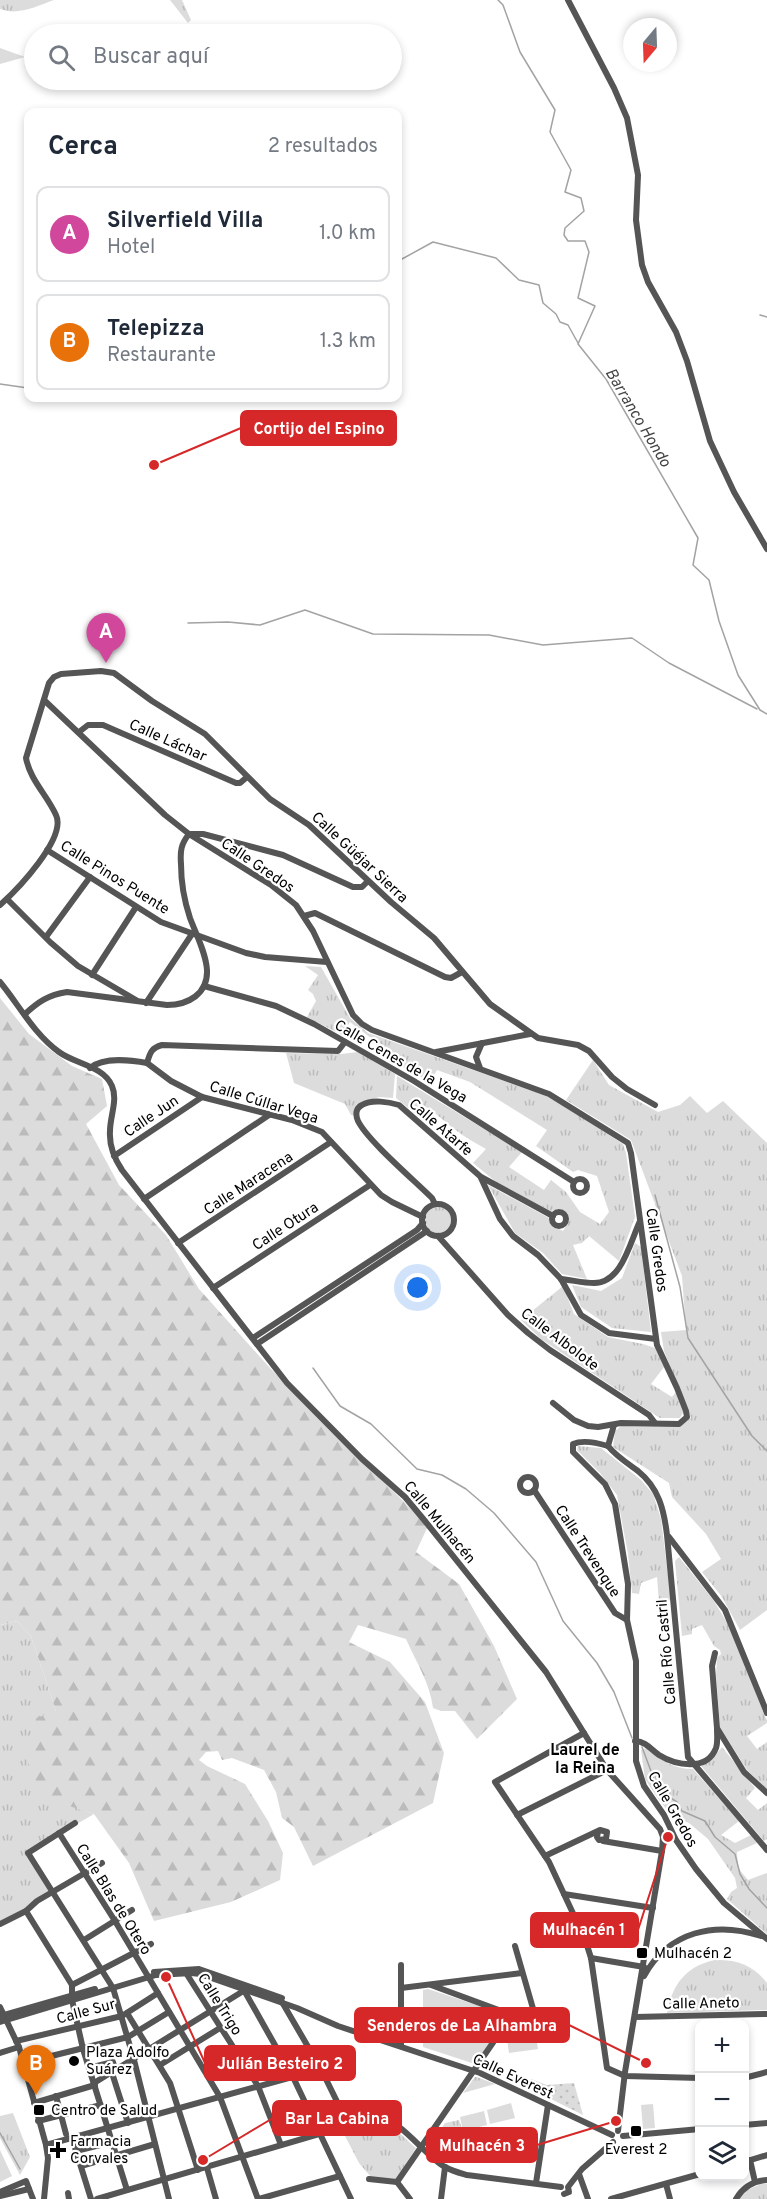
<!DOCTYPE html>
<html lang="es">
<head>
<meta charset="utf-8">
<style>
	:root { --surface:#fff; --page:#f2f2f3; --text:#1f2937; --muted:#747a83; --line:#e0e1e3; --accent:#d93025 }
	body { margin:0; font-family:Overpass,sans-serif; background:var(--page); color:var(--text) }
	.controls { position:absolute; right:18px; bottom:18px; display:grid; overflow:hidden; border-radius:12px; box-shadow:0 3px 9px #0003 }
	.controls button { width:54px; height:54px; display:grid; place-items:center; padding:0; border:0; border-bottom:2px solid var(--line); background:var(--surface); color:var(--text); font:30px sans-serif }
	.compass { position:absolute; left:623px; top:18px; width:54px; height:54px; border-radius:50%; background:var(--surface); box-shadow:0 3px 9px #0003; rotate:199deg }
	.you { position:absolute; left:418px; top:1288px; width:21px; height:21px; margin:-15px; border:4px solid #fff; border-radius:50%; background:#1a73e8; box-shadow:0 0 0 9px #1a73e833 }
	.badge { display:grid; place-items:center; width:39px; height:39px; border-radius:50%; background:var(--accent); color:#fff; font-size:20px; font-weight:700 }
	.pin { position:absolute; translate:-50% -50px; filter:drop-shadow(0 2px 3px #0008) }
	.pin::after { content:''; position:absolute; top:32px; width:21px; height:18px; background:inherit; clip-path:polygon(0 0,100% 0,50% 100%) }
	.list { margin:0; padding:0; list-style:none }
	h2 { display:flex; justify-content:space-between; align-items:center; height:78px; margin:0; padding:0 24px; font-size:26px }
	h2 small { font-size:20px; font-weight:400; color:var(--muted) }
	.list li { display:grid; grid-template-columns:39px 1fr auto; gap:18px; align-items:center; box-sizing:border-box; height:96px; margin:0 12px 12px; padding:0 12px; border:2px solid var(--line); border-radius:12px }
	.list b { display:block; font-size:22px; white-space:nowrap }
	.list p { margin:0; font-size:20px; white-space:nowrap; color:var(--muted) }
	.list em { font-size:20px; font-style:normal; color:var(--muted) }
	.icon { flex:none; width:33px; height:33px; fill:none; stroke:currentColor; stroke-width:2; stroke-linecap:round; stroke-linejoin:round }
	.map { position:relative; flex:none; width:767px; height:2199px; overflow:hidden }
	.search { position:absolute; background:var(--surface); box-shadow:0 3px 9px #0003; left:24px; top:24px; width:378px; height:66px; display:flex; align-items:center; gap:15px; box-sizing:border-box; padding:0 21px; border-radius:33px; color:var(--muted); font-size:22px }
	.panel { position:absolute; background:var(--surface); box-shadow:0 3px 9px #0003; left:24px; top:108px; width:378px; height:294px; border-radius:12px }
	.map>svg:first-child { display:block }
	.grass { fill:url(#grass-tufts) }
	.forest { fill:url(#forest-firs) }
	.garden { fill:url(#garden-dots) }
	.pitch { fill:#dcdcdc }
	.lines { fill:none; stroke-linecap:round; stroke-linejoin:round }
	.stream { stroke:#a3a3a3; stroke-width:1.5 }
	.minor { stroke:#555; stroke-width:6 }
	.poi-dot { fill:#000; stroke:#fff; stroke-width:2 }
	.labels { text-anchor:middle; stroke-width:4.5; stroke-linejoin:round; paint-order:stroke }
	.street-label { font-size:15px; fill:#000; stroke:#fff }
	.poi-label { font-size:15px; fill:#000; stroke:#fff; text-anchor:start }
	.water-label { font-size:16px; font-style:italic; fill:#444; stroke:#fff }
	.neighbourhood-label { font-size:16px; font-weight:bold; fill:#000; stroke:#fff }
	.leader { fill:none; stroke:#d62828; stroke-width:2 }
	.callout-dot { fill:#d62828; stroke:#fff; stroke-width:2 }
	.callout { fill:#d62828; stroke:#d62828; stroke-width:2 }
	.callout-label { font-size:16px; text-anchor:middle; font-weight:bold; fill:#fff }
</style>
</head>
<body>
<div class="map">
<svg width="767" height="2199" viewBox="0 0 767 2199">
	<defs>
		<pattern id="grass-tufts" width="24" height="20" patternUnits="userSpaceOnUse" patternTransform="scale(1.5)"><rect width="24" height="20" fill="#dcdcdc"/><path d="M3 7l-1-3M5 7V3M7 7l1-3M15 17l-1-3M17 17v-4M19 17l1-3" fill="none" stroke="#bbb"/></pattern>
		<pattern id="forest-firs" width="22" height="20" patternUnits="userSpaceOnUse" patternTransform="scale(1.5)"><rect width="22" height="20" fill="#dcdcdc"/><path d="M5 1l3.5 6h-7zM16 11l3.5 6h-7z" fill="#bbb"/></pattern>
		<pattern id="garden-dots" width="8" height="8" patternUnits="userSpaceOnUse" patternTransform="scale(1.5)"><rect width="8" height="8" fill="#dcdcdc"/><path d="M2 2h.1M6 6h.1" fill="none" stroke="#bbb" stroke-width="1.8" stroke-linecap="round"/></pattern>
	</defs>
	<rect width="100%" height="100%" fill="#fff"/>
	<!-- grass -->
	<g class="grass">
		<path d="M0 0H54C37 6 18 16 0 9Z"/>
		<path d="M170 0H182L191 20 188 23Z"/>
		<path d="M0 48 25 57 0 64Z"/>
		<path d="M305 966 321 967 350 1018 368 1033 544 1095 565 1106 623 1144 626 1153 635 1217 619 1261 589 1236 582 1243 573 1245 587 1279 562 1274 543 1253 515 1233 488 1185 549 1218 555 1227 563 1231 568 1223 567 1213 560 1209 551 1211 500 1185 473 1163 486 1149C476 1143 466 1138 457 1131 443 1121 434 1110 418 1103L417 1115 396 1098 397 1076 522 1152 509 1167 544 1190 551 1180 566 1192 580 1212 600 1224 609 1212 597 1176 578 1170 573 1172 536 1146 547 1130 470 1082 437 1070 430 1082 374 1051 379 1044 350 1022 342 1035 307 1017 316 1001 313 994 308 990 318 975Z"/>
		<path d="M358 1052 395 1074 393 1098 379 1097 356 1105 355 1116 351 1115 345 1104 294 1083 286 1053 341 1054Z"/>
		<path d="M593 1060 609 1085 658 1112 680 1105 690 1096 707 1113 723 1101 767 1143V1610L740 1630 722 1597 702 1572 721 1559 706 1534 672 1497 669 1483 613 1447 615 1431 621 1426H680L691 1418 664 1351 661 1332 686 1330 682 1276 631 1140 566 1100Z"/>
		<circle cx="438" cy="1220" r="13"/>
		<path d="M635 1243 641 1247 651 1332 612 1328 581 1307 572 1285 601 1291 622 1278Z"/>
		<path d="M563 1286 574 1314 608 1337 643 1344 655 1348 664 1367 651 1384 672 1397 676 1392 684 1411 680 1418H660L541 1339 521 1320Z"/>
		<path d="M578 1446 601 1448 641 1480 653 1494 661 1519 671 1600 659 1602 657 1577 641 1583 639 1594 632 1593 628 1554 617 1495 600 1473 577 1450Z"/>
		<path d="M679 1557 714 1601 729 1626 767 1721V1723L747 1736 757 1749 767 1742V1789L747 1770 720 1727 716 1675 717 1658 721 1654 720 1650 714 1646 702 1625 692 1629V1634L682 1636 675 1561Z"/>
		<path d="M17 1621 31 1636 56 1711 41 1796 94 1814 27 1853 49 1892 22 1911 0 1923V1625Z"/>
		<path d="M722 1747 755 1788 746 1798 758 1810 767 1803V1839L764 1841 701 1766 713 1758Z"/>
		<path d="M647 1748C662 1761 673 1769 693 1769L739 1821 721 1835 735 1843 751 1835 757 1843 737 1852 738 1868 748 1880 767 1873V1934L727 1899 731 1892 737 1888 735 1878 708 1839 689 1823 673 1817 659 1800 645 1779 641 1750Z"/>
		<path d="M714 1960C737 1959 753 1965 767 1983V2010L667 2013C672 1985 685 1967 714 1960Z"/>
		<path d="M475 2077H477L495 2084 463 2093Z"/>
		<path d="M13 2113 30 2157 20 2175 0 2138V2116Z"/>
		<path d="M459 2120 463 2131 447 2136 451 2150 434 2139 445 2123Z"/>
		<path d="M372 2121C390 2121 403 2137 416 2148L396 2179 371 2177 359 2163 343 2132Z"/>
		<path d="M761 2184H767V2199H738L745 2191Z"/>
	</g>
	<!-- forest -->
	<path class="forest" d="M0 998 29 1034 72 1066 102 1079 107 1106 86 1124 119 1185 166 1235 199 1289 270 1368 428 1526 416 1552 459 1584 494 1646 517 1699 477 1739 455 1711H441L433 1708C430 1683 416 1662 406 1639L358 1625 349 1642 390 1662 425 1702 444 1753 433 1803 313 1866 294 1827 282 1818 276 1792 264 1770 232 1758 222 1760 218 1751 206 1752 199 1760 207 1766 245 1784 268 1821 283 1853 280 1880 231 1902 154 1921 129 1863 94 1814 41 1797 25 1755 36 1718 56 1711 31 1636 17 1621 0 1625Z"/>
	<!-- garden -->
	<path class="garden" d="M531 2079 547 2085 574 2083 583 2115 527 2087Z"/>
	<!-- pitch -->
	<g class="pitch">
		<path d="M428 1989 507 2015V2018L475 2064 423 2047V1990Z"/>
		<path d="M535 2028 538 2049 509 2053 506 2032Z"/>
		<path d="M511 2103 515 2118 490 2124 487 2110Z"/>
		<path d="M653 2104 655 2128 643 2129 641 2105Z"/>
		<path d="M484 2111 487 2125 463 2131 460 2117Z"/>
		<path d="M0 2150 12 2176 0 2182Z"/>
	</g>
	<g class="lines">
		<!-- stream -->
		<g class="stream">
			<path d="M498 0 503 5 520 52 555 110 550 132 571 170 565 192 581 198 584 211 565 228 564 235 568 241H585L589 252 578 298 595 306 578 344 606 379 698 538 693 565 709 580 719 621 738 675 760 710 767 714"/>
			<path d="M398 266 402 259 433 242 496 258 519 280 539 285 543 303 556 314 560 322 568 325 578 343"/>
			<path d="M760 315 767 317"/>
			<path d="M0 384 28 388"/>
			<path d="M188 623 228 622 260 625 305 610 373 634 489 635 543 645 632 638 669 663 757 709"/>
			<path d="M655 1195 680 1287 688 1338 752 1436 767 1451"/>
			<path d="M313 1368 340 1406 371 1424 417 1469 442 1475 466 1489 494 1513 536 1562 563 1621 597 1663 614 1692 632 1738"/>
			<path d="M642 1747 658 1790 677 1802 682 1811 705 1821 715 1837 735 1854 740 1874 749 1889 767 1908"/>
			<path d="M0 2133 20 2169"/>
		</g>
		<!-- minor -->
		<g class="minor">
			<path d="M568 0 614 88 627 118 638 175 636 220 642 265 648 282 676 332 687 361 710 441 734 492 767 549"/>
			<path d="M44 700 165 815 189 834 271 885 296 905 313 931 353 1015 362 1024 372 1030 549 1094 628 1143 631 1153 657 1345 677 1388 686 1411 687 1417 679 1424 621 1423 598 1427 588 1426 574 1420 553 1403"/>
			<path d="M79 732 88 725H103L236 783H240L247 777"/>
			<path d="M47 850 161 922 246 953 265 957 327 962"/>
			<path d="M7 899 50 942 78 966 136 1000"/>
			<path d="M0 905C17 890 67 838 56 815 47 795 30 780 26 758L49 683 54 677 61 674 101 671 114 673 152 701 205 734 270 799 309 825 391 902 434 938 490 1004 538 1038 578 1045 589 1051 612 1077 627 1089 655 1105"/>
			<path d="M304 916 315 913 445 977 451 978 462 972"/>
			<path d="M46 937 90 877"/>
			<path d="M92 975 136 907"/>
			<path d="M0 982C19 1005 34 1034 59 1052 75 1064 104 1066 112 1086 118 1100 110 1116 110 1131 109 1145 114 1158 122 1170L287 1383 362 1459 405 1497 425 1521 546 1672 607 1770 660 1829 663 1837 662 1851 625 2072 618 2131"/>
			<path d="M204 986 276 1006 314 1024 414 1081 574 1182"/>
			<path d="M146 1003 192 934"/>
			<path d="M25 1014C38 1002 48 995 67 992L167 1005C188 1005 208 994 207 970 206 953 196 934 190 918 184 900 181 883 181 864 180 851 181 844 189 834H203L283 855 353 887H362L368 881"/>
			<path d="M436 1052 530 1034"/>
			<path d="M147 1063 171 1081 202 1097 292 1120 322 1132 381 1195 392 1202 423 1217"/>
			<path d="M147 1063C150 1053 151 1048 162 1045L338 1051 345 1042"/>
			<path d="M90 1068C103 1057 131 1060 147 1063"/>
			<path d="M480 1068 476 1057 482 1043"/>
			<path d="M114 1156 202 1097"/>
			<path d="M481 1178 500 1219 513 1236 538 1255 561 1279 581 1315 609 1333 656 1339"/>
			<circle cx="580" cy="1186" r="7"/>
			<path d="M144 1199 269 1115"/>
			<path d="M435 1204 432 1198C414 1180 368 1141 358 1121 355 1114 356 1108 362 1105 372 1099 389 1102 399 1105L481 1177 553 1216"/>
			<circle cx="438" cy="1220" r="16"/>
			<circle cx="559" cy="1219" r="7"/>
			<path d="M438 1236 508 1315 528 1333 550 1350 649 1415 655 1423"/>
			<path d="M178 1243 331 1142"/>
			<path d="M561 1279C572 1280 583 1283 594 1283 622 1283 630 1242 640 1221"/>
			<path d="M213 1288 370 1185"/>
			<path d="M253 1338 417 1230 423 1223"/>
			<path d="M257 1344 427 1231"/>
			<path d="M608 1446 614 1425"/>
			<circle cx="528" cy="1485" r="8"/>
			<path d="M534 1490 615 1613 627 1620"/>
			<path d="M669 1537 725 1610 767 1713"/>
			<path d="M715 1653 712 1666 717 1728 744 1772 767 1793"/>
			<path d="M584 1733 495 1782 549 1862 585 1939 591 1958 607 2068 625 2076 700 2078"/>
			<path d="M635 1741C647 1742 650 1749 659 1755 675 1765 707 1772 716 1748 718 1742 717 1735 717 1729"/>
			<path d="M517 1815 607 1770"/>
			<path d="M75 1823 28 1853 113 1988 134 2060 169 2199"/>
			<path d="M59 1833 115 1921 220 2097 258 2199"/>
			<path d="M603 1841 662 1851"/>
			<path d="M767 1850 688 1757 667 1535C664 1510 659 1488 638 1471 627 1463 616 1456 608 1446 598 1443 582 1440 573 1444V1452L605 1484 615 1504 628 1584 627 1620 636 1661V1761L644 1786 664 1815 676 1840 696 1869 724 1903 767 1939"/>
			<path d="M545 1856 600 1830 607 1832 606 1839 599 1840 597 1837 598 1832"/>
			<path d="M564 1894 653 1908"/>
			<path d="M26 1911 72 1985V2000L83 2049 127 2190"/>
			<path d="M0 1924 26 1911 37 1901 102 1863"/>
			<path d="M84 1940 132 1910"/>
			<path d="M591 1958 644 1967"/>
			<path d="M401 1965V2046"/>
			<path d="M154 1972 199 1969 282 1998"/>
			<path d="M186 1973 258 2086 281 2145"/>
			<path d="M644 1976C669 1931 715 1921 761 1936"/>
			<path d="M72 1985 151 1944"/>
			<path d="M431 1985 512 2015 534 2012 515 1946"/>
			<path d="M401 1988 522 1973"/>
			<path d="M245 1992 293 2077 351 2199"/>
			<path d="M282 2002 321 2069 348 2124"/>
			<path d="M0 2007 19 2047 46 2145 48 2158 44 2199"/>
			<path d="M127 2013 170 2083 198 2170"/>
			<path d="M0 2016 95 1989"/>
			<path d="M635 2017 767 2014"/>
			<path d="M0 2022 156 1975 192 1973 200 1974 297 2008 338 2026 480 2073 612 2135"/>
			<path d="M16 2041 122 2016 158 1993"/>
			<path d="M0 2053 19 2047"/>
			<path d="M23 2063 128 2037 169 2012"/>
			<path d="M160 2065 220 2028"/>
			<path d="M89 2068 113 2062 115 2070"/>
			<path d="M36 2072 44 2070 49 2074"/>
			<path d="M112 2073 128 2123"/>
			<path d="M744 2078 767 2072"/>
			<path d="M94 2083 245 1990"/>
			<path d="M56 2096 66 2134"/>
			<path d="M34 2103 95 2085"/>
			<path d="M38 2121 101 2105"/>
			<path d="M744 2125 767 2123"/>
			<path d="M623 2136 700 2129"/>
			<path d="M72 2138 91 2199"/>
			<path d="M46 2145 321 2069"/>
			<path d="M76 2151 100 2145"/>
			<path d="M750 2160 755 2182"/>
			<path d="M744 2162 767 2155"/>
			<path d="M81 2166 155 2144"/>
			<path d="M207 2168 216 2199"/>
			<path d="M579 2174 588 2199"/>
			<path d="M369 2179 397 2182"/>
			<path d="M536 2183 548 2105"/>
			<path d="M666 2184 670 2199"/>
			<path d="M0 2192 26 2181 33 2199"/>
			<path d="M68 2193 69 2199"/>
			<path d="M564 2194 569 2192 568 2187 582 2169 613 2142"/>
			<path d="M0 2196 29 2189"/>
			<path d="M97 2199 377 2117C399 2117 425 2156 445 2167 452 2171 460 2173 467 2175L561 2187"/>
			<path d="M259 2199 340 2176"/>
			<path d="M410 2199 397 2182 512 2015"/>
			<path d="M441 2199 445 2167"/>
			<path d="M611 2199 700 2174"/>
			<path d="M736 2199C743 2187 753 2181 767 2180"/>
		</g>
	</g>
	<!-- markers -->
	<g class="poi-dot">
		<rect x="636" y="1947" width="12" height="12" rx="3"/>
		<circle cx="74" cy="2061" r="6"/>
		<rect x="33" y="2104" width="12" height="12" rx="3"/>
		<rect x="630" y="2125" width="12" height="12" rx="3"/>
		<path d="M55 2141h6v6h6v6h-6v6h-6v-6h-6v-6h6z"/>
	</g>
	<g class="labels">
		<!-- street labels -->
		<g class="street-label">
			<text transform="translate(168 740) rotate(24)" y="5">Calle Láchar</text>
			<text transform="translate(360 857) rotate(43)" y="5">Calle Güéjar Sierra</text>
			<text transform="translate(258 865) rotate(34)" y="5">Calle Gredos</text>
			<text transform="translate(115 877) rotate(32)" y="5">Calle Pinos Puente</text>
			<text transform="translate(401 1061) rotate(30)" y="5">Calle Cenes de la Vega</text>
			<text transform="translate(264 1102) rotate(17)" y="5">Calle Cúllar Vega</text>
			<text transform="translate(151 1116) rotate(-34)" y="5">Calle Jun</text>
			<text transform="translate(441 1127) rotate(41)" y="5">Calle Atarfe</text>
			<text transform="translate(248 1183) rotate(-33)" y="5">Calle Maracena</text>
			<text transform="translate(285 1226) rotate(-33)" y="5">Calle Otura</text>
			<text transform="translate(657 1250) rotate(82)" y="5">Calle Gredos</text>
			<text transform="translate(560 1339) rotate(37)" y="5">Calle Albolote</text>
			<text transform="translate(440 1522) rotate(50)" y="5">Calle Mulhacén</text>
			<text transform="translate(588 1551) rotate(57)" y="5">Calle Trevenque</text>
			<text transform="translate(666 1652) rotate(-95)" y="5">Calle Río Castril</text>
			<text transform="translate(673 1809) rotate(60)" y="5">Calle Gredos</text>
			<text transform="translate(114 1899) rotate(58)" y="5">Calle Blas de Otero</text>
			<text transform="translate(701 2003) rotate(-1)" y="5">Calle Aneto</text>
			<text transform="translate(220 2004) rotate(58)" y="5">Calle Trigo</text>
			<text transform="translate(86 2011) rotate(-15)" y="5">Calle Sur</text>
			<text transform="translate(513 2076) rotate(25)" y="5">Calle Everest</text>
		</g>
		<!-- poi labels -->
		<g class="poi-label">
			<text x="654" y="1958">Mulhacén 2</text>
			<text x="86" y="2057">Plaza Adolfo<tspan x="86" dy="17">Suárez</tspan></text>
			<text x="51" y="2115">Centro de Salud</text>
			<text x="70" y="2146">Farmacia<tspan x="70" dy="17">Corvales</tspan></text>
			<text x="636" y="2154" text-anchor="middle">Everest 2</text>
		</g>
		<!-- water labels -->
		<g class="water-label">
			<text transform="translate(639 417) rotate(59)" y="6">Barranco Hondo</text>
		</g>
		<!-- neighbourhood labels -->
		<g class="neighbourhood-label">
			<text x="585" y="1755">Laurel de<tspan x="585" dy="18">la Reina</tspan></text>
		</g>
	</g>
	<!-- callouts -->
	<path class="leader" d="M154 465L241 428M668 1837L638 1930M646 2063L569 2025M166 1977L205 2063M203 2160L273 2118M616 2121L537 2145"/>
	<g class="callout-dot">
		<circle cx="154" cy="465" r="6"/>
		<circle cx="668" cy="1837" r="6"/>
		<circle cx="646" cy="2063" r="6"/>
		<circle cx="166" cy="1977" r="6"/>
		<circle cx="203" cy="2160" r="6"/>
		<circle cx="616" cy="2121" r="6"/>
	</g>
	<g class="callout">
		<rect x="241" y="411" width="155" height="34" rx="6"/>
		<rect x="531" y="1913" width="107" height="34" rx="6"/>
		<rect x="355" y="2008" width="214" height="34" rx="6"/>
		<rect x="205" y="2046" width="150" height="34" rx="6"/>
		<rect x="273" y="2101" width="128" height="34" rx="6"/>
		<rect x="427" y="2128" width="110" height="34" rx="6"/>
	</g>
	<g class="callout-label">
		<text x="319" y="434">Cortijo del Espino</text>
		<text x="584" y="1935">Mulhacén 1</text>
		<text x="462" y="2031">Senderos de La Alhambra</text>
		<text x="280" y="2069">Julián Besteiro 2</text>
		<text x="337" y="2124">Bar La Cabina</text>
		<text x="482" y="2151">Mulhacén 3</text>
	</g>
</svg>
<div class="controls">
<button>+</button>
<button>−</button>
<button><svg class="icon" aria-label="layers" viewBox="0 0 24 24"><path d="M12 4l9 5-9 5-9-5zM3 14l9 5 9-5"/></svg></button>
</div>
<svg class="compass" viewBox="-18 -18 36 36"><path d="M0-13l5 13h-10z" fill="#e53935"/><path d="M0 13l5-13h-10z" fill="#747a83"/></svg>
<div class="you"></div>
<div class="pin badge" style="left:106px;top:663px;background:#d1479c">A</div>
<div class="pin badge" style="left:36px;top:2095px;background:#e8710a">B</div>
<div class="search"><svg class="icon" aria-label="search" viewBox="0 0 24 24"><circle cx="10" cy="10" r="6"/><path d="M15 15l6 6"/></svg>Buscar aquí</div>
<section class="panel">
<h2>Cerca<small>2 resultados</small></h2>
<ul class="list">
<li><span class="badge" style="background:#d1479c">A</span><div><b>Silverfield Villa</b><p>Hotel</p></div><em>1.0 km</em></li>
<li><span class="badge" style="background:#e8710a">B</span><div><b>Telepizza</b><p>Restaurante</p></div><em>1.3 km</em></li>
</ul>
</section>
</div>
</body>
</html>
